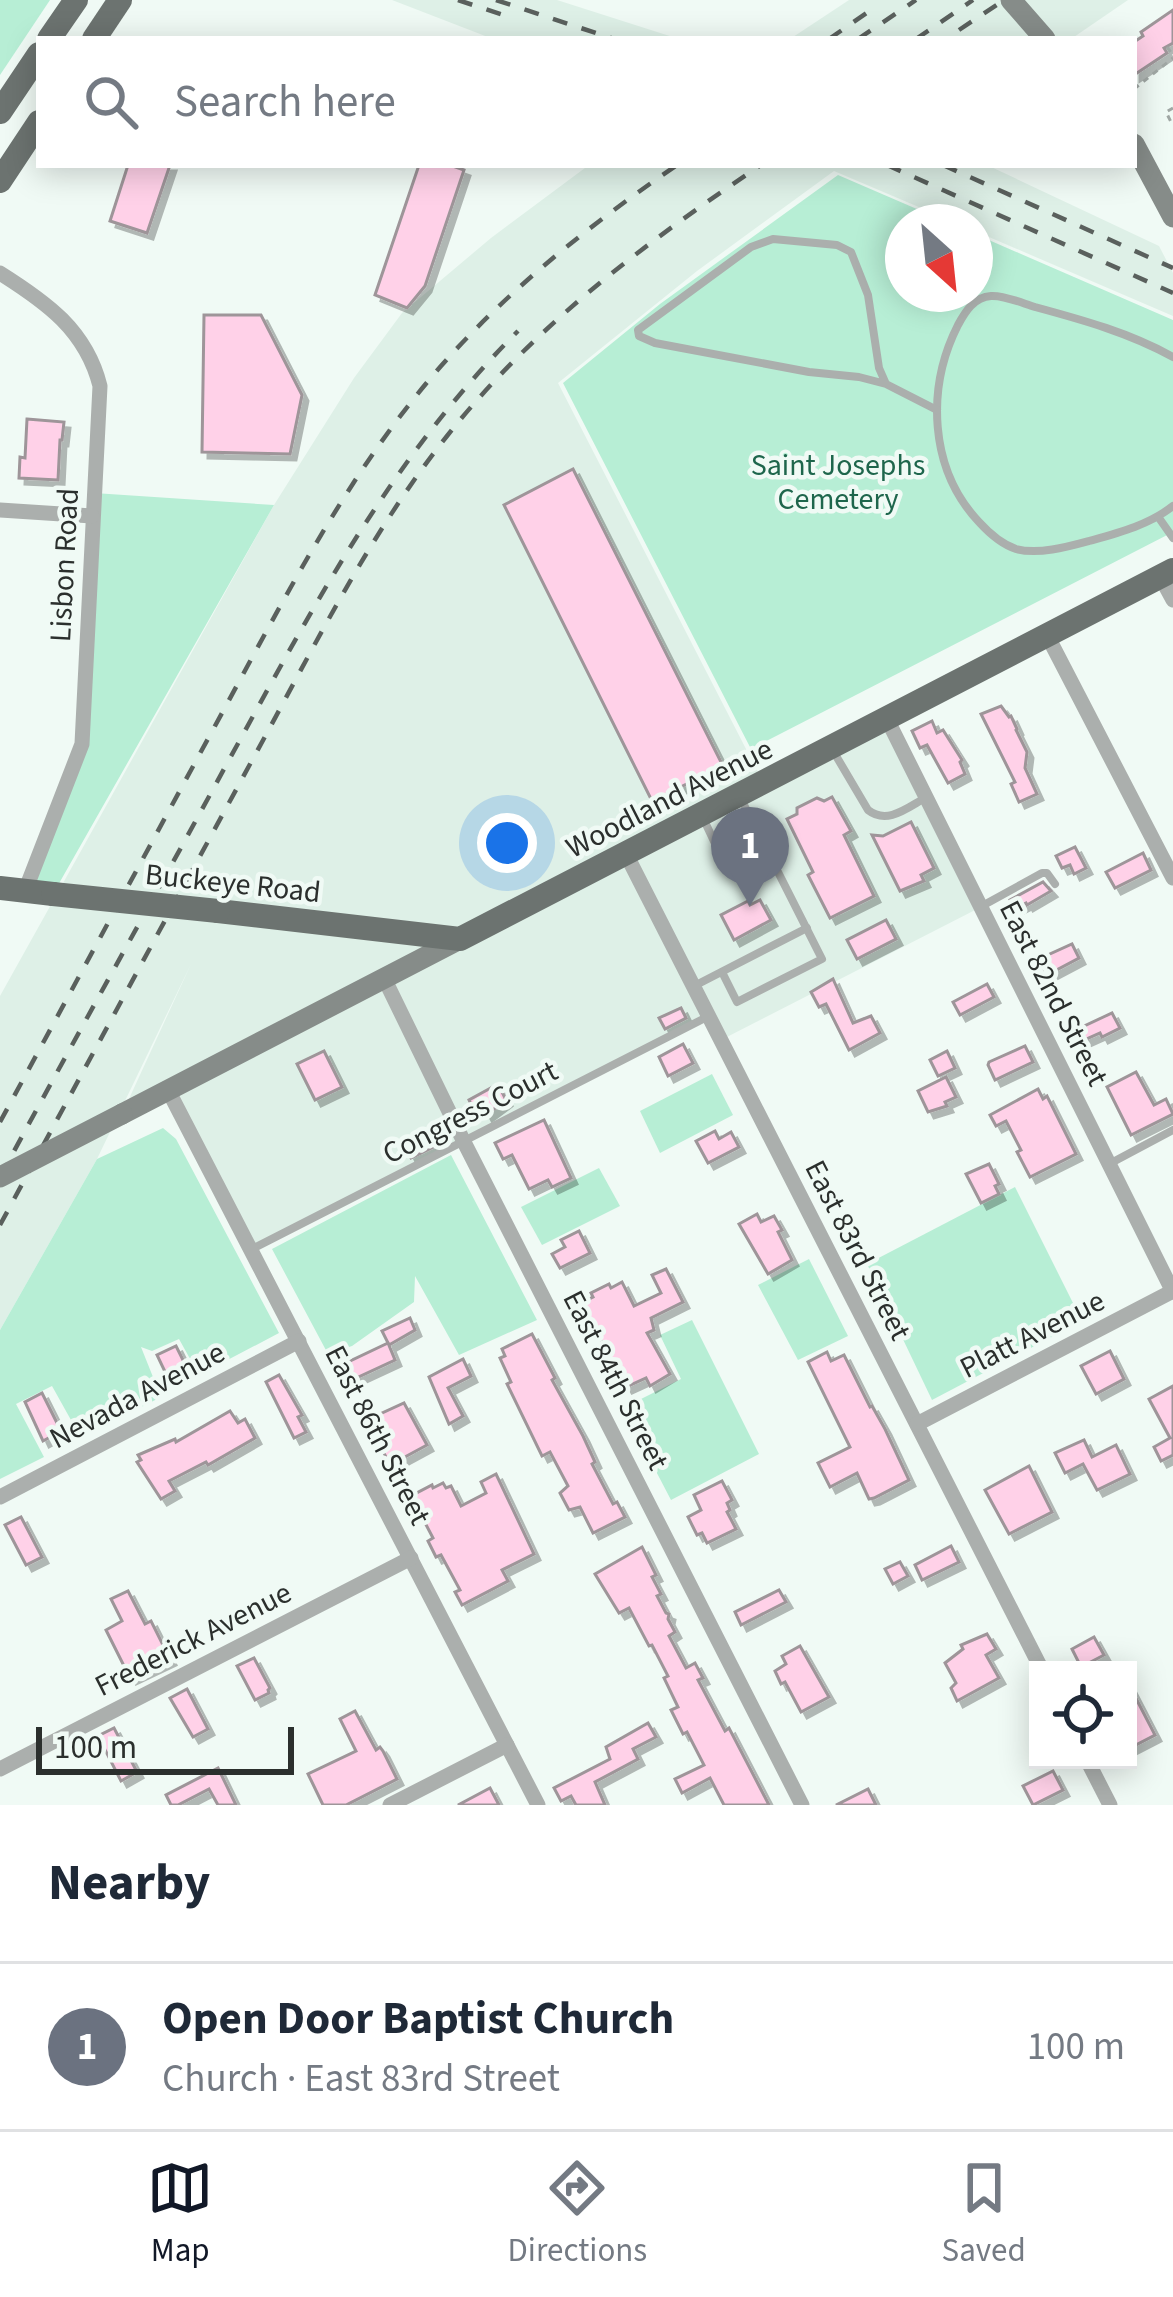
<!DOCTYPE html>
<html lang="en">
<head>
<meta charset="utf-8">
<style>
	:root { --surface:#fff; --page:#f2f2f3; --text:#1f2937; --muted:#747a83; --line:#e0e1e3; --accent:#111827 }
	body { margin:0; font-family:"Source Sans 3",sans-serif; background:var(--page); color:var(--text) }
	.controls { position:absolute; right:36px; bottom:36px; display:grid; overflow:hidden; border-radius:0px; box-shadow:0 6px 30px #0003 }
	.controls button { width:108px; height:108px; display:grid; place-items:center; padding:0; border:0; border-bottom:3px solid var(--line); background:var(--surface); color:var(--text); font:60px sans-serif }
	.compass { position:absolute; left:885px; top:204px; width:108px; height:108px; border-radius:50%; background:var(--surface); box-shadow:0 6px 30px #0003; rotate:153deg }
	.scale { position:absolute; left:36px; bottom:30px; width:258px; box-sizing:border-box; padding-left:12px; border:6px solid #2b2f2d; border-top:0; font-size:33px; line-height:42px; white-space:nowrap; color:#2b2f2d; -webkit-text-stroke:9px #f0faf5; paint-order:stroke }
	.you { position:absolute; left:507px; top:843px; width:42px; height:42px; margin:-30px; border:9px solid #fff; border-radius:50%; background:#1a73e8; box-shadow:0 0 0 18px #1a73e833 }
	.badge { display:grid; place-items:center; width:78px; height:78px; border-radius:50%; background:var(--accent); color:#fff; font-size:39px; font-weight:700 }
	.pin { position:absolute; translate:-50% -99px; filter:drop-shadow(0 3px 6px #0008) }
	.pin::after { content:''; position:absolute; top:63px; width:42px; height:36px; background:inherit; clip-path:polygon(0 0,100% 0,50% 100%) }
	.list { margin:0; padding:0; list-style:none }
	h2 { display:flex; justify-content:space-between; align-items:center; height:156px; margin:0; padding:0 48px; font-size:51px }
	h2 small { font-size:39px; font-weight:400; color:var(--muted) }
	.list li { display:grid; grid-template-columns:78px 1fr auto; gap:36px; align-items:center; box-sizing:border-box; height:168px; padding:0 48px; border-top:3px solid var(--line) }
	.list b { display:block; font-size:45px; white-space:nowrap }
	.list p { margin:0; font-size:39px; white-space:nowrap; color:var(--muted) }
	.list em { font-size:39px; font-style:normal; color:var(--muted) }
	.icon { flex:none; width:66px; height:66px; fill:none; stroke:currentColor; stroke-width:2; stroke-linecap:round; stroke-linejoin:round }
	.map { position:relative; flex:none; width:1173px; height:1805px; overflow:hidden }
	.search { position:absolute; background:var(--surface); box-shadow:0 6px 30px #0003; left:36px; right:36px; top:36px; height:132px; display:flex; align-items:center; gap:30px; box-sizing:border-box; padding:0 42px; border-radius:0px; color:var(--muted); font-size:45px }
	.sheet { height:324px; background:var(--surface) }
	nav { display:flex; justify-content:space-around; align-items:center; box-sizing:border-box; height:168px; border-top:3px solid var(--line); background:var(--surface); font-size:33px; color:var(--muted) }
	nav a { display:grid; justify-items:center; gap:6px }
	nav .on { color:var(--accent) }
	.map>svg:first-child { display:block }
	.built { fill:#def0e7 }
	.green { fill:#b7eed5 }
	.building { fill:#ffd1e8; stroke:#9e9599; stroke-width:3; filter:url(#shadow) }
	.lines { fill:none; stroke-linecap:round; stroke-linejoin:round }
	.path { stroke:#a0a7a4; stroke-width:3; stroke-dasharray:6 6; stroke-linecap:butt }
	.lane { stroke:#abafad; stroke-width:8 }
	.street { stroke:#abafad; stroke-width:15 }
	.secondary { stroke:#868c89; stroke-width:21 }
	.primary { stroke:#6c7370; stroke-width:24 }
	.rail { stroke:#5a605d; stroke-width:4.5; stroke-dasharray:15 15; stroke-linecap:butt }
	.secondary-bridge { stroke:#868c89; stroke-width:21 }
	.primary-bridge { stroke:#6c7370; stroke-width:24 }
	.labels { text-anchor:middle; stroke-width:9; stroke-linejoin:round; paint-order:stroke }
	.park-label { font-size:30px; fill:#1e664c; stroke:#f0faf5 }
	.street-label { font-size:30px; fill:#2b2f2d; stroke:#f0faf5 }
</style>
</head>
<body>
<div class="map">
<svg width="1173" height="1805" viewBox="0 0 1173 1805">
	<defs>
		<filter id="shadow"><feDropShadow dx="6" dy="6" stdDeviation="0" flood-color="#0004"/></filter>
	</defs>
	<rect width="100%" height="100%" fill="#f0faf5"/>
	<!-- built -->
	<g class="built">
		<path d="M392 0H557L679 39H493Z"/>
		<path d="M849 0H1128L1071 39H790Z"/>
		<path d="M589 165H987L1159 246 1173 273V316L975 231V222H954L834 171 697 271 558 383 763 782 887 719 981 907 721 1040 709 1017 252 1249 168 1091 122 1114 191 964 97 1159 0 1330V996L274 505 354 378 402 313 491 238Z"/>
	</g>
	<!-- green -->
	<g class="green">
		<path d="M0 0H50L0 75Z"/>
		<path d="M838 175 947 222H903V294H975V234L1173 320V532L751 749 563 383 660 304Z"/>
		<path d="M94 493 274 505 53 894 25 891 80 756Z"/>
		<path d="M712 1074 733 1115 660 1153 640 1111Z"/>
		<path d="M163 1128 176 1139 279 1333 199 1375 179 1339 152 1351 141 1347 161 1397 81 1438 52 1386 16 1404 44 1457 0 1479V1330L97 1159Z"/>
		<path d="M451 1155 537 1320 459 1355 415 1276 414 1302 352 1346 328 1354 272 1249Z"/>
		<path d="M599 1168 620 1206 542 1245 521 1207Z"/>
		<path d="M1015 1187 1082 1321 932 1400 867 1264Z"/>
		<path d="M809 1259 848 1336 798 1360 758 1285Z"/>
		<path d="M692 1320 759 1454 671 1500 623 1408 681 1379 660 1335Z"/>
	</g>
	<!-- building -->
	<g class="building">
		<path d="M1173 10V43L1164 48 1167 53 1134 75V42L1143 36 1141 32Z"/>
		<path d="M128 165H170L147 233 110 221Z"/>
		<path d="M419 165H450L464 170 425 286 407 308 375 295Z"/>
		<path d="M204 315H261L302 395 290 454 202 452Z"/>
		<path d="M27 419 64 422 62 440H60L58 480 19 478 20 457 25 458Z"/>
		<path d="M573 469 723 766 652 801 504 505Z"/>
		<path d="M1001 706 1009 717 1011 716 1017 729 1016 730 1027 752 1025 768 1037 794 1019 802 1011 784 1015 782 981 714Z"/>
		<path d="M932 721 937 733 943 730 962 760 960 762 965 774 948 783 927 745 920 748 912 731Z"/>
		<path d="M832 797 851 831 844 835 874 896 830 918 808 875 813 872 787 819 797 814V808L817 798 824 801Z"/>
		<path d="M911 822 934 868 921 875 924 881 900 891 872 835 883 836Z"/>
		<path d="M1075 847 1086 868 1074 874 1070 865 1062 868 1056 856Z"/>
		<path d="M1143 853 1151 870 1115 888 1106 872Z"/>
		<path d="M1043 882 1051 891 1027 905 1026 903 1014 909 1010 900Z"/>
		<path d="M760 900 771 920 734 940 721 915 748 901 750 905Z"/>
		<path d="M886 920 896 939 857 959 847 940Z"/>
		<path d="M1072 944 1079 958 1047 975 1039 959Z"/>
		<path d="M833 979 853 1023 871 1016 880 1033 849 1050 826 1004 819 1007 811 992Z"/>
		<path d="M987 984 994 997 960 1015 953 1002Z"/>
		<path d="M681 1008 686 1018 665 1029 659 1018Z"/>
		<path d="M1112 1013 1120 1028 1102 1037 1100 1033 1084 1040 1078 1029Z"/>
		<path d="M683 1044 693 1063 668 1076 659 1057Z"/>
		<path d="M1025 1046 1033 1062 995 1080 988 1065 989 1062Z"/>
		<path d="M324 1051 342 1087 315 1100 297 1064Z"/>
		<path d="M947 1051 955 1068 938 1076 930 1060Z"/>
		<path d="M1136 1072 1154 1105 1166 1099 1173 1114 1131 1135 1107 1087Z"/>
		<path d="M946 1077 956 1097 945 1102 947 1106 928 1112 918 1091Z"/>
		<path d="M498 1084 506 1100 486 1115 483 1109 475 1113 469 1100Z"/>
		<path d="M1038 1089 1043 1099 1047 1096 1076 1154 1030 1177 1017 1152 1021 1150 1006 1121 996 1126 990 1115Z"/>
		<path d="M544 1120 571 1178 552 1187 548 1180 529 1189 512 1155 503 1159 495 1143Z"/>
		<path d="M424 1131 426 1135 433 1132 439 1144 411 1158 403 1141Z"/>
		<path d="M715 1131 719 1139 731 1132 739 1147 708 1163 696 1141Z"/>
		<path d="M989 1164 999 1184 995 1186 999 1194 981 1203 966 1174Z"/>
		<path d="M757 1214 761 1222 774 1216 782 1230 778 1232 792 1260 768 1274 739 1224Z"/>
		<path d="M579 1231 590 1253 560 1268 552 1254 565 1247 561 1240Z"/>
		<path d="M666 1269 683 1302 651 1318 654 1330 647 1333 670 1374 650 1386 646 1378 626 1387 581 1303 593 1297 591 1293 609 1284 611 1288 622 1282 634 1306 661 1293 652 1275Z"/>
		<path d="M410 1318 415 1330 389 1345 382 1331Z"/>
		<path d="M532 1334 555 1378 552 1380 583 1436 595 1462 592 1464 613 1504 617 1502 625 1517 593 1533 580 1507 569 1510 560 1493 568 1486 550 1452 542 1456 507 1384 511 1382 500 1358 505 1356 502 1349Z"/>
		<path d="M388 1343 395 1360 354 1379 346 1363Z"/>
		<path d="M176 1346 186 1366 167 1376 157 1355Z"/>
		<path d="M1110 1351 1124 1379 1096 1394 1081 1366Z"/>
		<path d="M827 1352 831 1361 844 1355 870 1407 872 1406 885 1429 909 1480 874 1498 869 1499 857 1473 830 1487 818 1463 850 1447 808 1362Z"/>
		<path d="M463 1359 471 1376 448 1388 463 1416 449 1424 429 1377Z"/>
		<path d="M279 1375 302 1415 298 1417 306 1432 294 1438 266 1382Z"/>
		<path d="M1173 1386V1455L1161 1461 1154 1447 1170 1438 1149 1399Z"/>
		<path d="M42 1393 61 1431 43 1441 25 1402Z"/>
		<path d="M404 1403 427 1445 390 1465 367 1420Z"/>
		<path d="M230 1411 238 1423 245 1419 255 1438 208 1465 206 1462 169 1481 175 1491 161 1499 137 1462 141 1460 138 1455 175 1439 176 1442Z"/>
		<path d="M1084 1440 1092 1457 1116 1445 1130 1474 1097 1490 1083 1464 1065 1473 1055 1453Z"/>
		<path d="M1029 1466 1052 1512 1009 1534 985 1490Z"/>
		<path d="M496 1474 534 1554 502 1570 508 1581 462 1605 455 1592 460 1590 441 1555 436 1557 428 1541 433 1538 411 1496 432 1485 433 1488 443 1483 446 1488 451 1486 461 1506 486 1493 481 1482Z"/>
		<path d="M722 1481 732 1500 727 1503 730 1510 727 1512 736 1529 707 1543 702 1533 697 1535 688 1517 701 1510 694 1495Z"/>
		<path d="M21 1517 42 1557 26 1565 5 1525Z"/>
		<path d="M951 1546 959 1562 922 1580 915 1565Z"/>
		<path d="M642 1547 656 1575 652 1577 661 1594 657 1596 666 1613 669 1614 668 1619 675 1632 669 1636 686 1668 695 1663 703 1678 698 1680 725 1731 729 1728 769 1805H724L710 1778 682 1793 675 1779 704 1765 687 1732 683 1734 671 1710 678 1707 664 1678 668 1676 652 1645 649 1646 629 1608 619 1613 595 1574Z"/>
		<path d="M900 1562 908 1576 893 1584 885 1569Z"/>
		<path d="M779 1590 786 1602 741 1625 735 1612Z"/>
		<path d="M128 1591 145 1624 151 1621 170 1659 130 1678 106 1630 122 1621 111 1599Z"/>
		<path d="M987 1634 996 1649 986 1655 999 1678 957 1701 951 1688 956 1683 945 1663 963 1649 961 1645Z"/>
		<path d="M1094 1637 1104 1655 1081 1667 1072 1649Z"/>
		<path d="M800 1646 829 1697 801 1712 785 1682 781 1684 775 1671 786 1664 782 1656Z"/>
		<path d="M254 1658 270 1688 268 1690 269 1693 255 1700 237 1666Z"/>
		<path d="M1128 1683 1155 1735 1128 1749Z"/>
		<path d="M187 1689 208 1729 193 1737 170 1698Z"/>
		<path d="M355 1711 376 1750 380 1747 383 1751 397 1779 346 1805H323L308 1774 356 1751 340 1719Z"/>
		<path d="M648 1723 656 1737 633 1749 638 1759 595 1782 605 1805H576L571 1796 561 1801 554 1788 610 1759 606 1747Z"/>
		<path d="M114 1728 137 1772 121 1781 98 1736Z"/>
		<path d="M218 1768 236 1805H218L209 1789 178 1805H171L166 1795Z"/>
		<path d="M1053 1771 1063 1790 1033 1805 1023 1786Z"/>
		<path d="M490 1788 499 1805H458Z"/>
		<path d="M868 1789 876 1805H836Z"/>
	</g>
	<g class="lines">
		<!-- path -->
		<g class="path">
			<path d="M1167 47 1173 55"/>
			<path d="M1134 89 1173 58"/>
			<path d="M1173 108 1166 112 1173 126"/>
		</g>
		<!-- lane -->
		<g class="lane">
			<path d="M1173 357C1130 333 1083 320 1035 307 1022 303 1004 295 991 296 974 297 965 312 958 325 926 388 929 469 979 522 989 533 1001 544 1016 549 1038 555 1067 547 1089 541 1118 533 1149 525 1173 506"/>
			<path d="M886 384 859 377 809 372 655 343 639 336 638 330 751 247 773 239 837 245 851 252 868 295 879 368 886 384 937 410"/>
			<path d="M1159 518 1173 538"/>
			<path d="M832 749 868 810C887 825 907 808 925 798"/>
			<path d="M704 820 729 873"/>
			<path d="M982 906 1042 873H1047L1055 884"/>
			<path d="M722 972 737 1002 822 959 740 797"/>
			<path d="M696 985 807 928"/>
			<path d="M1111 1163 1173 1130"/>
			<path d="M252 1249 709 1016"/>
		</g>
		<!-- street -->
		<g class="street">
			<path d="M0 273C46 302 86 330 100 386L82 744 25 891"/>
			<path d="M0 510 92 516"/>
			<path d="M1160 576 1173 600"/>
			<path d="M1047 635 1173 878"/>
			<path d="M887 719 1173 1292"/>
			<path d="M626 854 1042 1670"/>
			<path d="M384 978 464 1142 802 1805"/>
			<path d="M168 1090 538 1805"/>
			<path d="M917 1424 1173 1291"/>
			<path d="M0 1497 299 1341"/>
			<path d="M1087 1760 1110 1805"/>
			<path d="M0 1769 411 1558"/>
			<path d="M390 1805 507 1745"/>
		</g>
		<!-- secondary -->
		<g class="secondary">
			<path d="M1011 0 1045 39"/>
			<path d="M1134 144 1173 217"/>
			<path d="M122 1114 460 939"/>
		</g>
		<!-- primary -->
		<g class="primary">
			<path d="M49 39 76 0"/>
			<path d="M94 39 120 0"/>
			<path d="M0 112 39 54"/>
			<path d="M0 181 39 122"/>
			<path d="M0 888 53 894"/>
			<path d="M218 911 460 939 1173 570"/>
		</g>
		<!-- rail -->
		<g class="rail">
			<path d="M458 0 509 17"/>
			<path d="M496 0 614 39"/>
			<path d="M959 30 1004 0"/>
			<path d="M829 39 871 10"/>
			<path d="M858 39 916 0"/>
			<path d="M916 39 973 0"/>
			<path d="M887 165 1173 293"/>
			<path d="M943 165 1173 268"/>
			<path d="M0 1122C74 986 148 849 222 713 288 592 350 470 441 366 510 288 591 224 677 165"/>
			<path d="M0 1177C74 1040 150 905 224 769 311 611 389 460 518 331"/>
			<path d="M0 1225C85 1068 170 911 255 755 314 647 370 533 447 436 534 326 645 243 761 165"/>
		</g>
		<!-- secondary-bridge -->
		<path class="secondary-bridge" d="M0 1177 122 1114"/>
		<!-- primary-bridge -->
		<path class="primary-bridge" d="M53 894 218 911"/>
	</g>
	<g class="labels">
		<!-- park labels -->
		<g class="park-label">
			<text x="838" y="475">Saint Josephs<tspan x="838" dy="34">Cemetery</tspan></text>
		</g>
		<!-- street labels -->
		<g class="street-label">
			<text transform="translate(64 565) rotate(-87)" y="10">Lisbon Road</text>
			<text transform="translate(669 798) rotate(-27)" y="10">Woodland Avenue</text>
			<text transform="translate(233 883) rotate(6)" y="10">Buckeye Road</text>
			<text transform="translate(1054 993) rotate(63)" y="10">East 82nd Street</text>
			<text transform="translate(470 1112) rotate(-27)" y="10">Congress Court</text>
			<text transform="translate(858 1250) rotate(63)" y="10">East 83rd Street</text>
			<text transform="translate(1032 1334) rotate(-27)" y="10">Platt Avenue</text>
			<text transform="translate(616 1380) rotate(63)" y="10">East 84th Street</text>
			<text transform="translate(137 1395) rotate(-28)" y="10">Nevada Avenue</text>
			<text transform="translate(378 1435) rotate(63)" y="10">East 86th Street</text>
			<text transform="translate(193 1639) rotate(-27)" y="10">Frederick Avenue</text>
		</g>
	</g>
</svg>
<div class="controls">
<button><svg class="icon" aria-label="locate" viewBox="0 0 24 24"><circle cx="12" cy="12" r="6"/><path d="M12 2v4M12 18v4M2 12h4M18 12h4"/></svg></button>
</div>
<svg class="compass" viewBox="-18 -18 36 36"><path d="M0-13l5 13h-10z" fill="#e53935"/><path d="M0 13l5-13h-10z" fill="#747a83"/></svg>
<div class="scale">100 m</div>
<div class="you"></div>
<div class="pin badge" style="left:750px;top:906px;background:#6b7280">1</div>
<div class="search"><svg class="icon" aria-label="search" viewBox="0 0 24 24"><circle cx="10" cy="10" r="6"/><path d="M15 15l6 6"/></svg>Search here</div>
</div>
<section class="sheet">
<h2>Nearby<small></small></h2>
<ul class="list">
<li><span class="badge" style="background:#6b7280">1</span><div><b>Open Door Baptist Church</b><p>Church · East 83rd Street</p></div><em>100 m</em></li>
</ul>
</section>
<nav>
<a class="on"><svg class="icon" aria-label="map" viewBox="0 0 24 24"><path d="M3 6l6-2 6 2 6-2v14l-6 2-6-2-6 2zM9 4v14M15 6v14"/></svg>Map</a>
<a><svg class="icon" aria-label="directions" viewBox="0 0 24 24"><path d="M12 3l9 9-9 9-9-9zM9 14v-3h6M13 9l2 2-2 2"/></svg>Directions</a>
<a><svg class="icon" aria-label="saved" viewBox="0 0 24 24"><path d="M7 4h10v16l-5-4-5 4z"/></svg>Saved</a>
</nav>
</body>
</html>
